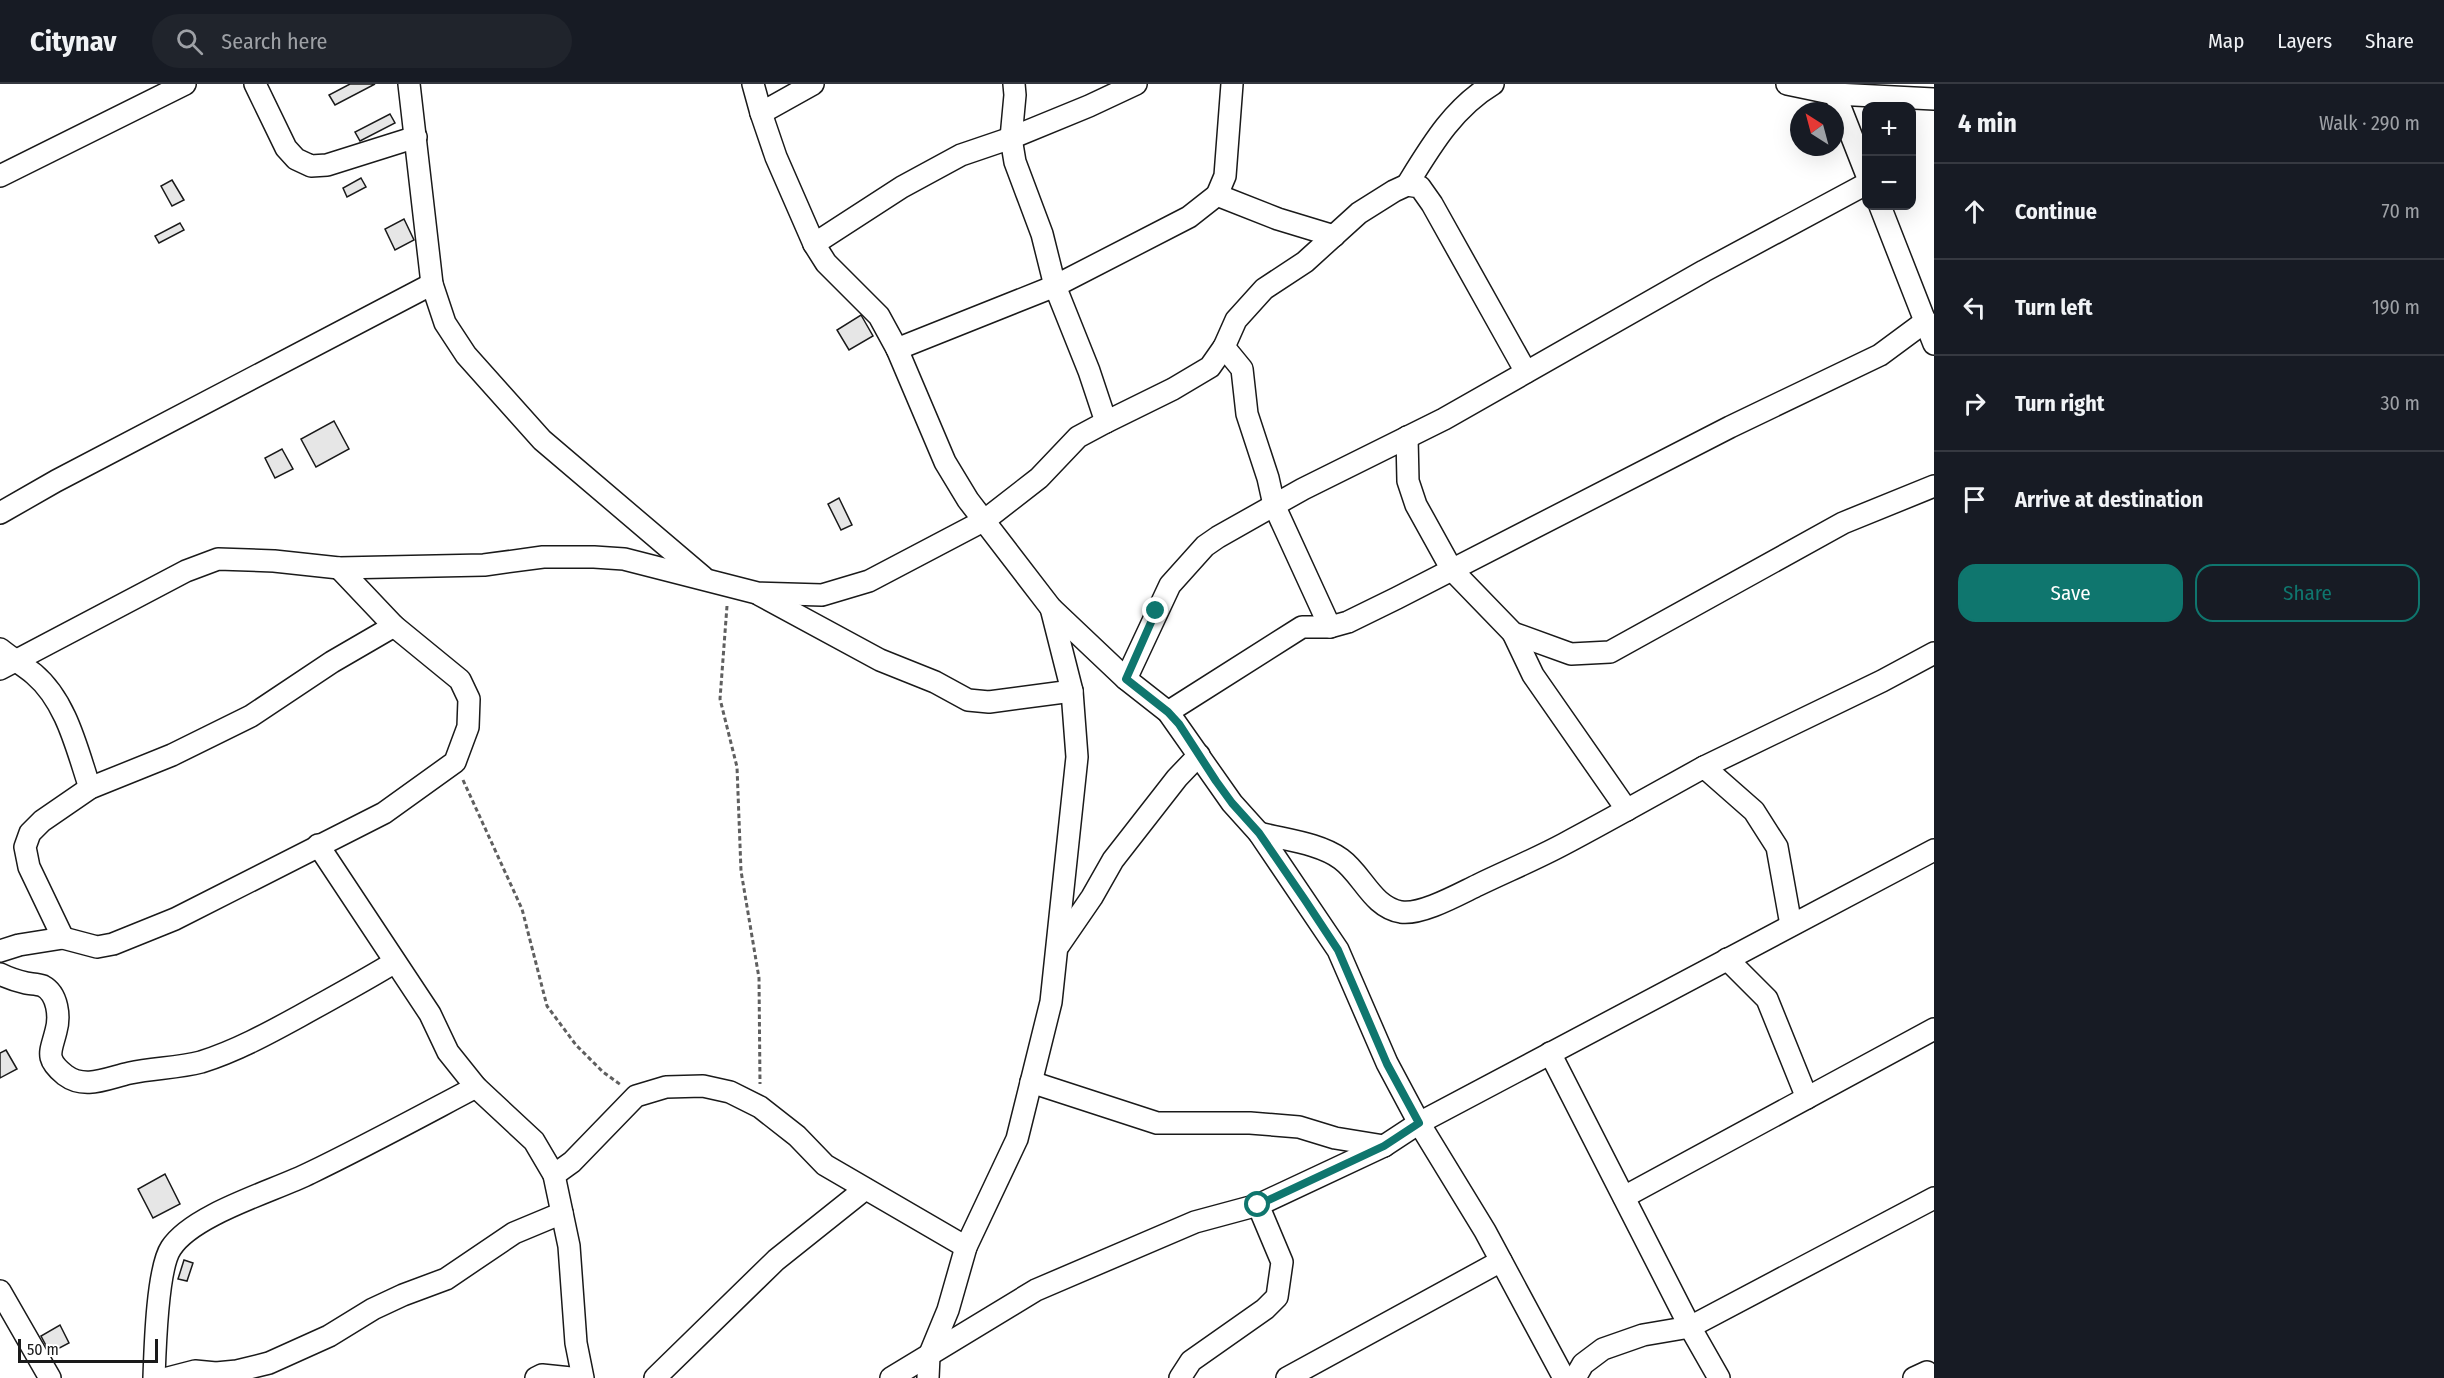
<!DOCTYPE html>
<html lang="en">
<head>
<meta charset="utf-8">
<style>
	:root { --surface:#171b24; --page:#20242c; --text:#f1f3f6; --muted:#9ea1a6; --line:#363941; --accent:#0f766e }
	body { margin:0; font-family:"Fira Sans Condensed",sans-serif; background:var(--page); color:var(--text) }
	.controls { position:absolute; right:18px; top:18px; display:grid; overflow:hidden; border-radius:12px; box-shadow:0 6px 24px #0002 }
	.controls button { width:54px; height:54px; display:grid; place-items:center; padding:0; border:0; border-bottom:2px solid var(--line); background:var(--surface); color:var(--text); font:30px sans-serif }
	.compass { position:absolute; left:1790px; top:18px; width:54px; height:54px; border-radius:50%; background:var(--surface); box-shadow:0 6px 24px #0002; rotate:324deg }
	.scale { position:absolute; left:18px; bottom:15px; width:140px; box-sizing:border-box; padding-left:6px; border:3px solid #1a1a1a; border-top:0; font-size:16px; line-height:21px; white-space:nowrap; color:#1a1a1a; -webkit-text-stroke:4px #fff; paint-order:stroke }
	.stop { position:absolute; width:18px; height:18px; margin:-14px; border:4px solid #0f766e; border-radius:50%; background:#fff }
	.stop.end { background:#0f766e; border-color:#fff; box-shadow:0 2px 6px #0008 }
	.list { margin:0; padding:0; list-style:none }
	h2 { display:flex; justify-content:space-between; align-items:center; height:78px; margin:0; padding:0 24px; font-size:26px }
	h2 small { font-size:20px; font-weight:400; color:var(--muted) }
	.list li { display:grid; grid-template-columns:39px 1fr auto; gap:18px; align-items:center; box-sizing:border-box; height:96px; padding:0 24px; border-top:2px solid var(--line) }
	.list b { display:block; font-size:22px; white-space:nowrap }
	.list em { font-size:20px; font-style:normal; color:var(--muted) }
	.actions { display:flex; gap:12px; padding:18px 24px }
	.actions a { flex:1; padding:14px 0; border:2px solid var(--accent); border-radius:18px; text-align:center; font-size:21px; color:var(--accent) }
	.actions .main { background:var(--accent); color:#fff }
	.icon { flex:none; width:33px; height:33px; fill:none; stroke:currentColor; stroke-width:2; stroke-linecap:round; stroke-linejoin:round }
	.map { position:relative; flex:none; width:1934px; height:1294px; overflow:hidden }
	header { display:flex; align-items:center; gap:36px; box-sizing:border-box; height:84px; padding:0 30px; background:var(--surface); border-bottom:2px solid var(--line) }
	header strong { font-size:28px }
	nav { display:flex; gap:33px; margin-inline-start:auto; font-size:21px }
	.search { width:420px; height:54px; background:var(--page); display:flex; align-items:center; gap:15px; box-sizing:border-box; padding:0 21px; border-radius:33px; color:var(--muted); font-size:22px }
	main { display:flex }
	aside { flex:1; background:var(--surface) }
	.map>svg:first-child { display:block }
	.building { fill:#e6e6e6; stroke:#1a1a1a; stroke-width:1.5 }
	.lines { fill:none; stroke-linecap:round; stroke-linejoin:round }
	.minor-casing { stroke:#1a1a1a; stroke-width:24 }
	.path { stroke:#5f5f5f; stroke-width:3; stroke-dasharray:4.5 3; stroke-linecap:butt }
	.minor { stroke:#fff; stroke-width:21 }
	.route { stroke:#0f766e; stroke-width:8 }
</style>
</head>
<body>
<header>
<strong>Citynav</strong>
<div class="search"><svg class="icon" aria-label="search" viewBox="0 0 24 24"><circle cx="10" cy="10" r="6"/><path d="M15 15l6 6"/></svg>Search here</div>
<nav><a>Map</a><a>Layers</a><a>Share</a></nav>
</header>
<main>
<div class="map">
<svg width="1934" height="1294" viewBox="0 0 1934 1294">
	<rect width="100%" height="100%" fill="#fff"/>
	<!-- building -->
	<g class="building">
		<path d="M350 0H375L335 21 329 11Z"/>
		<path d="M390 30 395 39 360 57 355 48Z"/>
		<path d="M361 94 366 103 347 113 343 104Z"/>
		<path d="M172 96 184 116 172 122 161 102Z"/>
		<path d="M404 135 414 156 395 166 385 145Z"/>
		<path d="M180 139 184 146 159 159 155 152Z"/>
		<path d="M861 231 873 252 849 266 837 246Z"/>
		<path d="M334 337 349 365 316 383 301 355Z"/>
		<path d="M282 365 293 385 275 394 265 374Z"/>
		<path d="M839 414 852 441 841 446 828 420Z"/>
		<path d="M6 966 17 985 0 994V969Z"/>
		<path d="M165 1090 180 1120 153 1134 138 1105Z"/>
		<path d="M184 1176 193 1179 187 1197 178 1195Z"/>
		<path d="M60 1241 69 1259 50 1269 41 1252Z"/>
	</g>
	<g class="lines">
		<!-- minor casing -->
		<g class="minor-casing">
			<g id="minor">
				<path d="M255 0 286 64 296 75 311 82 327 81 416 53"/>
				<path d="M409 0 432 200 445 239 466 271 542 356 703 493"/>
				<path d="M753 0 761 29 813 0"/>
				<path d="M1787 0 1835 10 1934 15"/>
				<path d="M1835 10 1866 89"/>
				<path d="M761 29 776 73 814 160 826 179 879 232 897 265 945 378 968 416 1051 524 1126 595 1168 628 1232 719 1259 749 1338 866 1387 979 1419 1039 1485 1147 1564 1294"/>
				<path d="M0 92 185 0"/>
				<path d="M1407 101C1431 62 1453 24 1493 0"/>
				<path d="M1217 111 1278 135 1334 152"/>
				<path d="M1880 122 1934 260"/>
				<path d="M814 160 902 103 961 71 1011 54 1089 22 1136 0"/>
				<path d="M1224 263 1242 285 1247 330 1268 394 1274 421 1330 543"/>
				<path d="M897 265 1055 202 1189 133 1217 111 1225 92 1232 0"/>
				<path d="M1106 338 1173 305 1210 283 1224 263 1236 236 1264 205 1305 178 1359 129 1394 107 1407 101 1420 103 1432 120 1526 288"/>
				<path d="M1407 353 1408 397 1416 421 1452 486 1513 549 1571 570 1610 568 1843 439 1934 402"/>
				<path d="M0 429 56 397 432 200"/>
				<path d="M760 511 880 576 935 598 968 616 989 618 1072 607"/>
				<path d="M1513 549 1533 591 1627 726"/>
				<path d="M0 565C11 574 23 581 34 590 67 618 77 666 90 704"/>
				<path d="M0 585 186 487 218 475 274 477 339 484 484 481 543 473H594L624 475 757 509 822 511 869 497 985 436 1039 394 1078 353 1106 338 1089 287 1055 202 1042 150 1015 78 1011 54 1015 11 1014 0"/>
				<path d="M1126 595 1170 501 1205 462 1218 453 1303 405 1444 335 1704 187 1866 100"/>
				<path d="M1168 628 1302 543H1330L1348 538 1397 514 1730 343 1880 271 1926 237"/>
				<path d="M1704 683 1882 597 1934 569"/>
				<path d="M1259 749C1285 756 1319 759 1341 775 1363 791 1372 823 1401 828 1422 831 1459 810 1478 801 1507 787 1536 775 1564 760 1611 735 1657 709 1704 683L1754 727 1777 763 1791 841"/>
				<path d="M318 761 430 930 448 968 476 1003 534 1057 554 1091 569 1162 576 1259 583 1294"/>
				<path d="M63 854 29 783 25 763 30 749 42 737 90 704 172 671 251 632 332 578 394 542"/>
				<path d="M1059 861 1092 813 1113 776 1177 694 1199 671"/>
				<path d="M0 867 19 861 63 854 97 863 113 860 175 835 384 729 455 678 468 643 469 615 460 596 394 542 339 484"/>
				<path d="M1727 875 1767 915 1807 1014"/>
				<path d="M0 890C8 894 17 897 26 899 31 900 38 900 43 902 58 910 60 933 56 947 51 968 44 974 65 991 85 1006 107 994 130 989 153 984 178 984 201 978 236 967 269 949 300 932 332 914 364 897 395 878"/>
				<path d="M1550 969 1690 1243 1719 1294"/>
				<path d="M1031 998 1157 1039H1250L1299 1043 1335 1054 1384 1062"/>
				<path d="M554 1091 572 1078 636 1012 666 1003 703 1002 730 1008 760 1023 797 1052 825 1081 966 1163"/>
				<path d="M1624 1113 1934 945"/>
				<path d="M0 1207 50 1294"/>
				<path d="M154 1294C155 1266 157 1185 171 1164 193 1130 274 1107 310 1089 366 1062 421 1032 476 1003"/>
				<path d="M168 1294 195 1287 216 1289 237 1287 269 1279 329 1252 373 1225 403 1211 446 1195 514 1149 562 1129"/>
				<path d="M536 1294 542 1291 571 1294"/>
				<path d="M655 1294 776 1176 865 1105"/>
				<path d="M891 1294 1036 1206 1195 1138 1258 1121 1384 1062 1419 1039 1934 766"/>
				<path d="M928 1294 929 1272 948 1226 966 1163 1017 1055 1051 918 1077 673 1072 607 1051 524"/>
				<path d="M1180 1294 1191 1277 1265 1225 1277 1213 1282 1178 1258 1121"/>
				<path d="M1287 1294 1501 1177"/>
				<path d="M1575 1294 1583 1280 1603 1265 1643 1251 1690 1243 1934 1114"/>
				<path d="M1914 1294 1927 1288 1929 1294"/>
			</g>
		</g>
		<!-- path -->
		<g class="path">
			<path d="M727 522 720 615 737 683 741 787 759 894 760 1000"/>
			<path d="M463 696 522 825 547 922 576 961 603 988 621 1001"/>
		</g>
		<!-- minor -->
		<use href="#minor" class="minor"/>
	</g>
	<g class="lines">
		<!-- route -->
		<path class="route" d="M1156 527 1126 595 1168 628 1179 640 1216 697 1232 719 1259 749 1305 816 1338 866 1387 980 1419 1039 1384 1062 1258 1121"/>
	</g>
</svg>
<div class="controls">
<button>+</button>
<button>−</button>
</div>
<svg class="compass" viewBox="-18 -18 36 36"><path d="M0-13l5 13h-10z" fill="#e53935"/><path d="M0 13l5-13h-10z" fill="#9ea1a6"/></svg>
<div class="scale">50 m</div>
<div class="stop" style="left:1258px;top:1121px"></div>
<div class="stop end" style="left:1156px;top:527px"></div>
</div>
<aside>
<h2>4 min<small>Walk · 290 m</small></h2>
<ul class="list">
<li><svg class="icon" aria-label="ahead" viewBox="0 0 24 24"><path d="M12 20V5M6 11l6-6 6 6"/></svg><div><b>Continue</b></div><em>70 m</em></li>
<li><svg class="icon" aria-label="left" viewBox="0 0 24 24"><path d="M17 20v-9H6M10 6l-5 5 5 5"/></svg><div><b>Turn left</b></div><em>190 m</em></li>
<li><svg class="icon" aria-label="right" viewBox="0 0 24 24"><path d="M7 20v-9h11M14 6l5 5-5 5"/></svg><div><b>Turn right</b></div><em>30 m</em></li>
<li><svg class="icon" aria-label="arrive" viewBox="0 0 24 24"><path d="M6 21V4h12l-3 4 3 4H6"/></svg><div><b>Arrive at destination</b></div></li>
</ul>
<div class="actions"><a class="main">Save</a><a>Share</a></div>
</aside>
</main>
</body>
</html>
